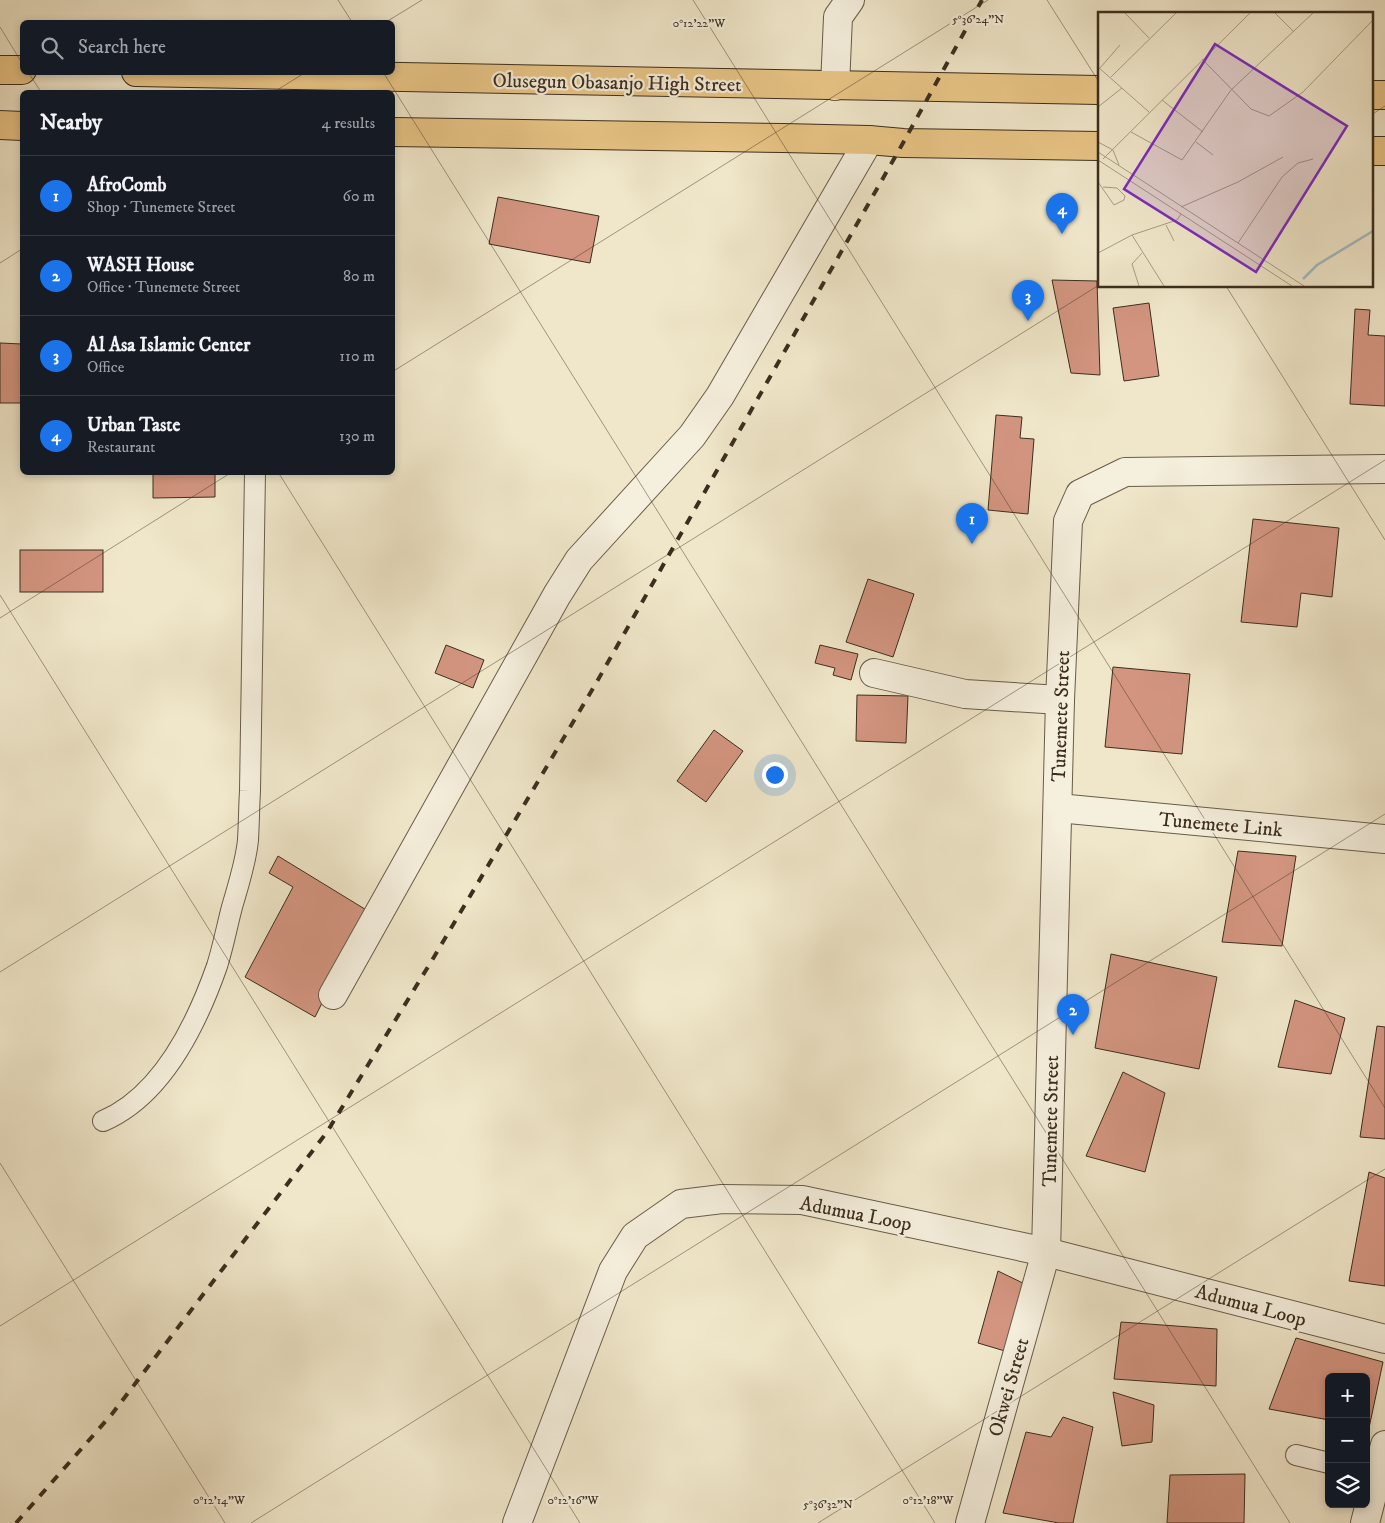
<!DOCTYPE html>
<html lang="en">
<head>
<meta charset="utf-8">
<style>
	:root { --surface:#171b24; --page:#20242c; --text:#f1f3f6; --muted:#9ea1a6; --line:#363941; --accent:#1a73e8 }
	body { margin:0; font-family:"IM FELL DW Pica",serif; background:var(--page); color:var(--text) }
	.controls { position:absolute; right:15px; bottom:15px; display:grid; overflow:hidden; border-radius:8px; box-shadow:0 2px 8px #0003 }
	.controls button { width:45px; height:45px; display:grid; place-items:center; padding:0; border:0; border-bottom:1px solid var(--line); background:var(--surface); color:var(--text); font:25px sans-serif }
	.you { position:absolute; left:774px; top:774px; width:18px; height:18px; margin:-12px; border:4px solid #fff; border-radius:50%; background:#1a73e8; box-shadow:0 0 0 8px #1a73e833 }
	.badge { display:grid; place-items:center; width:32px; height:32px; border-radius:50%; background:var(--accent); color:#fff; font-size:16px; font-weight:700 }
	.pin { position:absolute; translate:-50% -41px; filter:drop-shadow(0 1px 2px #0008) }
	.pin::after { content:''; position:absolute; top:26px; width:18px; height:15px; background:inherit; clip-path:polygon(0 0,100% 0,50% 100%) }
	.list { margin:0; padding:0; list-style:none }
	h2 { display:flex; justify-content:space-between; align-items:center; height:65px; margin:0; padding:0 20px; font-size:21px }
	h2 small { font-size:16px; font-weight:400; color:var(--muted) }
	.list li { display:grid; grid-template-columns:32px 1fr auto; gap:15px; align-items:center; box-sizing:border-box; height:80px; padding:0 20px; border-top:1px solid var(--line) }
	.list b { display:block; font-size:19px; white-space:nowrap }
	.list p { margin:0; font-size:16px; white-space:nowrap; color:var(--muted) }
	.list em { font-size:16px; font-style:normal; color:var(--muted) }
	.icon { flex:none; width:28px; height:28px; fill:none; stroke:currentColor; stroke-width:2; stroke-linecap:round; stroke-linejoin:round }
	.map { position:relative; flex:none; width:1385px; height:1523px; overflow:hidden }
	.search { position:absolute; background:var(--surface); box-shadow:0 2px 8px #0003; left:20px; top:20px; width:375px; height:55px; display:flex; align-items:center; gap:12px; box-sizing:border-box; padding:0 18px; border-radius:8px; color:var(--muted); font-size:19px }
	.panel { position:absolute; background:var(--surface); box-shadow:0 2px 8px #0003; left:20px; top:90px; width:375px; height:385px; border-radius:8px }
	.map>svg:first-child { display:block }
	.building { fill:#d39580; stroke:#3c2e1e }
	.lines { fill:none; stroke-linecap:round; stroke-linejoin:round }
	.lane-casing { stroke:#695c49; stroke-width:22 }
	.street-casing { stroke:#695c49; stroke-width:30 }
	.primary-casing { stroke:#3c2e1e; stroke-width:30 }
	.lane { stroke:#f5efdd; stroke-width:20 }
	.street { stroke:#f5efdd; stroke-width:28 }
	.primary { stroke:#e8c485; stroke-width:28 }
	.rail { stroke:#3c2e1e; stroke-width:4; stroke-dasharray:9 9; stroke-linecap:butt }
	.ticks { fill:none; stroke:#3c2e1e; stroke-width:1; stroke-opacity:0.45 }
	.labels { text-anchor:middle; stroke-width:4.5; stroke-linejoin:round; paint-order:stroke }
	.street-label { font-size:20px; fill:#3c2e1e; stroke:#f5efdd }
	.inset-river { fill:none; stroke:#a1bcc2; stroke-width:2.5 }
	.inset-road { fill:none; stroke:#a89d85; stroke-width:1 }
	.view { fill:#7b2cbf; fill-opacity:0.15; stroke:#7b2cbf; stroke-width:2.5 }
	.inset-edge { fill:none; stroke:#3c2e1e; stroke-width:2.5 }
	.ticks-label { font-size:12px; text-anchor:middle; fill:#3c2e1e; stroke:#f5efdd; stroke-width:4.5; stroke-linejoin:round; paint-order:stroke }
</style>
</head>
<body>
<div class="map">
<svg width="1385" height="1523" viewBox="0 0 1385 1523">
	<rect width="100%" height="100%" fill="#f0e7ca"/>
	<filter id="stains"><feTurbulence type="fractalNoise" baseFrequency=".004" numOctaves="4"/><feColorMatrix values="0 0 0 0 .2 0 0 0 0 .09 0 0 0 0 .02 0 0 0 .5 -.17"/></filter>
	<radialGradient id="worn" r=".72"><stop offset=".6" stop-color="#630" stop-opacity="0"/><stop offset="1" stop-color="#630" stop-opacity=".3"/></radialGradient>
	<!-- building -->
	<g class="building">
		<path d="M498 197 599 216 590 263 489 244Z"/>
		<path d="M1052 280 1097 281 1100 375 1071 373Z"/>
		<path d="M1149 303 1159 376 1124 381 1113 308Z"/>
		<path d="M1355 309 1370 310 1368 335 1385 336V406L1350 404Z"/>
		<path d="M0 343 22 344V403H0Z"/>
		<path d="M996 415 1022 417 1020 438 1034 439 1028 514 988 510Z"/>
		<path d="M153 472H215V497L153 498Z"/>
		<path d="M1253 519 1339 528 1332 597 1301 593 1297 627 1241 622Z"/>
		<rect x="20" y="550" width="83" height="42"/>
		<path d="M868 579 914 594 893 657 846 642Z"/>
		<path d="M446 645 484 660 473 688 435 673Z"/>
		<path d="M820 645 858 654 851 680 833 675 835 668 815 663Z"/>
		<path d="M1113 667 1190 674 1182 754 1105 747Z"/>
		<path d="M857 695 908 696 906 743 856 741Z"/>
		<path d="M714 730 743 751 706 802 677 781Z"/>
		<path d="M1238 851 1296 856 1282 946 1222 942Z"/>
		<path d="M278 856 368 911 315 1017 245 977 293 887 269 873Z"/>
		<path d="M1111 954 1217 977 1199 1069 1095 1048Z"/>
		<path d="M1295 1000 1345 1018 1331 1074 1278 1067Z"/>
		<path d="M1377 1026 1385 1027V1139L1360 1137Z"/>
		<path d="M1123 1072 1165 1093 1145 1172 1086 1156Z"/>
		<path d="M1369 1172 1385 1178V1286L1349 1281Z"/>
		<path d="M998 1271 1031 1287 1015 1354 978 1343Z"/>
		<path d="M1121 1322 1217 1329 1216 1386 1114 1379Z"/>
		<path d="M1296 1338 1383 1362 1369 1428H1366V1377H1329V1420L1269 1409Z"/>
		<path d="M1113 1392 1154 1405 1152 1442 1122 1446Z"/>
		<path d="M1063 1417 1093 1427 1073 1523H1059L1003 1513 1026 1432 1051 1437Z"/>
		<path d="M1245 1474 1244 1523H1167L1170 1475Z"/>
	</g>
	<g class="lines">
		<!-- lane casing -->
		<g class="lane-casing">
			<g id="lane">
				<path d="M103 1121C162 1096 197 1023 217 966 223 947 227 926 232 907 238 886 246 862 248 840 249 824 249 807 250 791L255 472"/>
				<path d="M1296 1455 1329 1463"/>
			</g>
		</g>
		<!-- street casing -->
		<g class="street-casing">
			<g id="street">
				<path d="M835 86 838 17 850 0"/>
				<path d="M874 673 965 694 1060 700"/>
				<path d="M1058 808 1385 839"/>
				<path d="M333 995 557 595 579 560 692 436 720 396 869 140"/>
				<path d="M517 1523 613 1271 635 1236 681 1204 722 1199 802 1200 1046 1252 1385 1339"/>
				<path d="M970 1523 1046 1252 1060 700 1068 521 1080 494 1125 472 1385 469"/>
				<path d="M1365 1523 1385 1445"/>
			</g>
		</g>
		<!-- primary casing -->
		<g class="primary-casing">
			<g id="primary">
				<path d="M0 70H22"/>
				<path d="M136 72 1099 90"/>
				<path d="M1371 95H1385"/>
				<path d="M0 125 22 126"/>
				<path d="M392 132 783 138 869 140 903 143 1099 146"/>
				<path d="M1371 151H1385"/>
			</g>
		</g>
		<!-- lane -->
		<use href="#lane" class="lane"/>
		<!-- street -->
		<use href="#street" class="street"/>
		<!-- primary -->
		<use href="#primary" class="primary"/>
		<!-- rail -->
		<path class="rail" d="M16 1523 112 1414 327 1132 434 957 595 685 903 143 982 0"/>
	</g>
	<!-- ticks -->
	<path class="ticks" d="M338 0 352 22M693 0 1385 1108M1047 0 1099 82M386 22 422 0M0 27 22 63M28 72 41 92M383 72 1290 1523M274 92 306 72M1371 115 1385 106M0 263 22 249M1226 286 1385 540M392 372 988 0M278 472 935 1523M0 595 580 1523M0 618 232 472M0 972 1099 285M0 1163 225 1523M0 1326 1385 460M251 1523 1385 814M818 1523 1385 1169"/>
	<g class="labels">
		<!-- street labels -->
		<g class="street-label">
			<text transform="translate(617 82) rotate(1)" y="7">Olusegun Obasanjo High Street</text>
			<text transform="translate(1060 716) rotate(-88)" y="7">Tunemete Street</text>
			<text transform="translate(1221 824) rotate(5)" y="7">Tunemete Link</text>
			<text transform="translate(1050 1121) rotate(-89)" y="7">Tunemete Street</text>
			<text transform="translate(856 1213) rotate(11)" y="7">Adumua Loop</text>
			<text transform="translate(1251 1305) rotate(15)" y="7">Adumua Loop</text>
			<text transform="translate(1008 1387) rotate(-74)" y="7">Okwei Street</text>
		</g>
	</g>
	<!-- overview -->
	<g transform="translate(1098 12)">
		<rect width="275" height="275" fill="#f0e7ca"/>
		<path class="inset-river" d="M205 267 219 253 275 219"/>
		<path class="inset-road" d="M27 1 51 26M177 1 196 20M104 47 153 97 171 104 205 80 275 8M0 55 51 100M2 56 22 33M13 65 78 1M64 88 105 120M0 95 24 76M33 120 84 148 133 78 215 1M0 130 15 138M98 130 115 143M15 138 21 153M0 140 206 274M5 147 152 1M0 148 194 274M0 170 16 193 26 188 27 184 19 176 5 175M83 195 140 170 185 145M68 213 76 229M34 223 66 274M140 231 184 165 200 151 215 147M0 241 34 223 79 208 83 202M41 274 34 252 44 241"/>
		<path class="view" d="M117 32 249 114 158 260 26 177Z"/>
		<rect width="275" height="275" class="inset-edge"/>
	</g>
	<g class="ticks-label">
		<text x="978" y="23">5°36'24"N</text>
		<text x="699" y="27">0°12'22"W</text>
		<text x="219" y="1504">0°12'14"W</text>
		<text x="573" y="1504">0°12'16"W</text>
		<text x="928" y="1504">0°12'18"W</text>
		<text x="828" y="1508">5°36'32"N</text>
	</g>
	<rect width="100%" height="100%" filter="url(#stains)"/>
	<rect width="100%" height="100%" fill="url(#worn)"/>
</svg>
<div class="controls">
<button>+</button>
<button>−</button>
<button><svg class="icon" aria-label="layers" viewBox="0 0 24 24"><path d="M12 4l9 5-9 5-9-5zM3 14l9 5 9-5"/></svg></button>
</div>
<div class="you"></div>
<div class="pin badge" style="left:972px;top:544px">1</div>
<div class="pin badge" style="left:1073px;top:1035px">2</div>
<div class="pin badge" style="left:1028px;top:321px">3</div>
<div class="pin badge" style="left:1062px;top:234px">4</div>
<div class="search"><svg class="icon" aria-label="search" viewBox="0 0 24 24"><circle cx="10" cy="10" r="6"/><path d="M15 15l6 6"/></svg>Search here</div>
<section class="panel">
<h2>Nearby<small>4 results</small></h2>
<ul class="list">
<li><span class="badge">1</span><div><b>AfroComb</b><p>Shop · Tunemete Street</p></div><em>60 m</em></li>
<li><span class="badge">2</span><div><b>WASH House</b><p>Office · Tunemete Street</p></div><em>80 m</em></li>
<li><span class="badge">3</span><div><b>Al Asa Islamic Center</b><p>Office</p></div><em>110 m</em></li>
<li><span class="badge">4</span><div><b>Urban Taste</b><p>Restaurant</p></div><em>130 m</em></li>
</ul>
</section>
</div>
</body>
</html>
